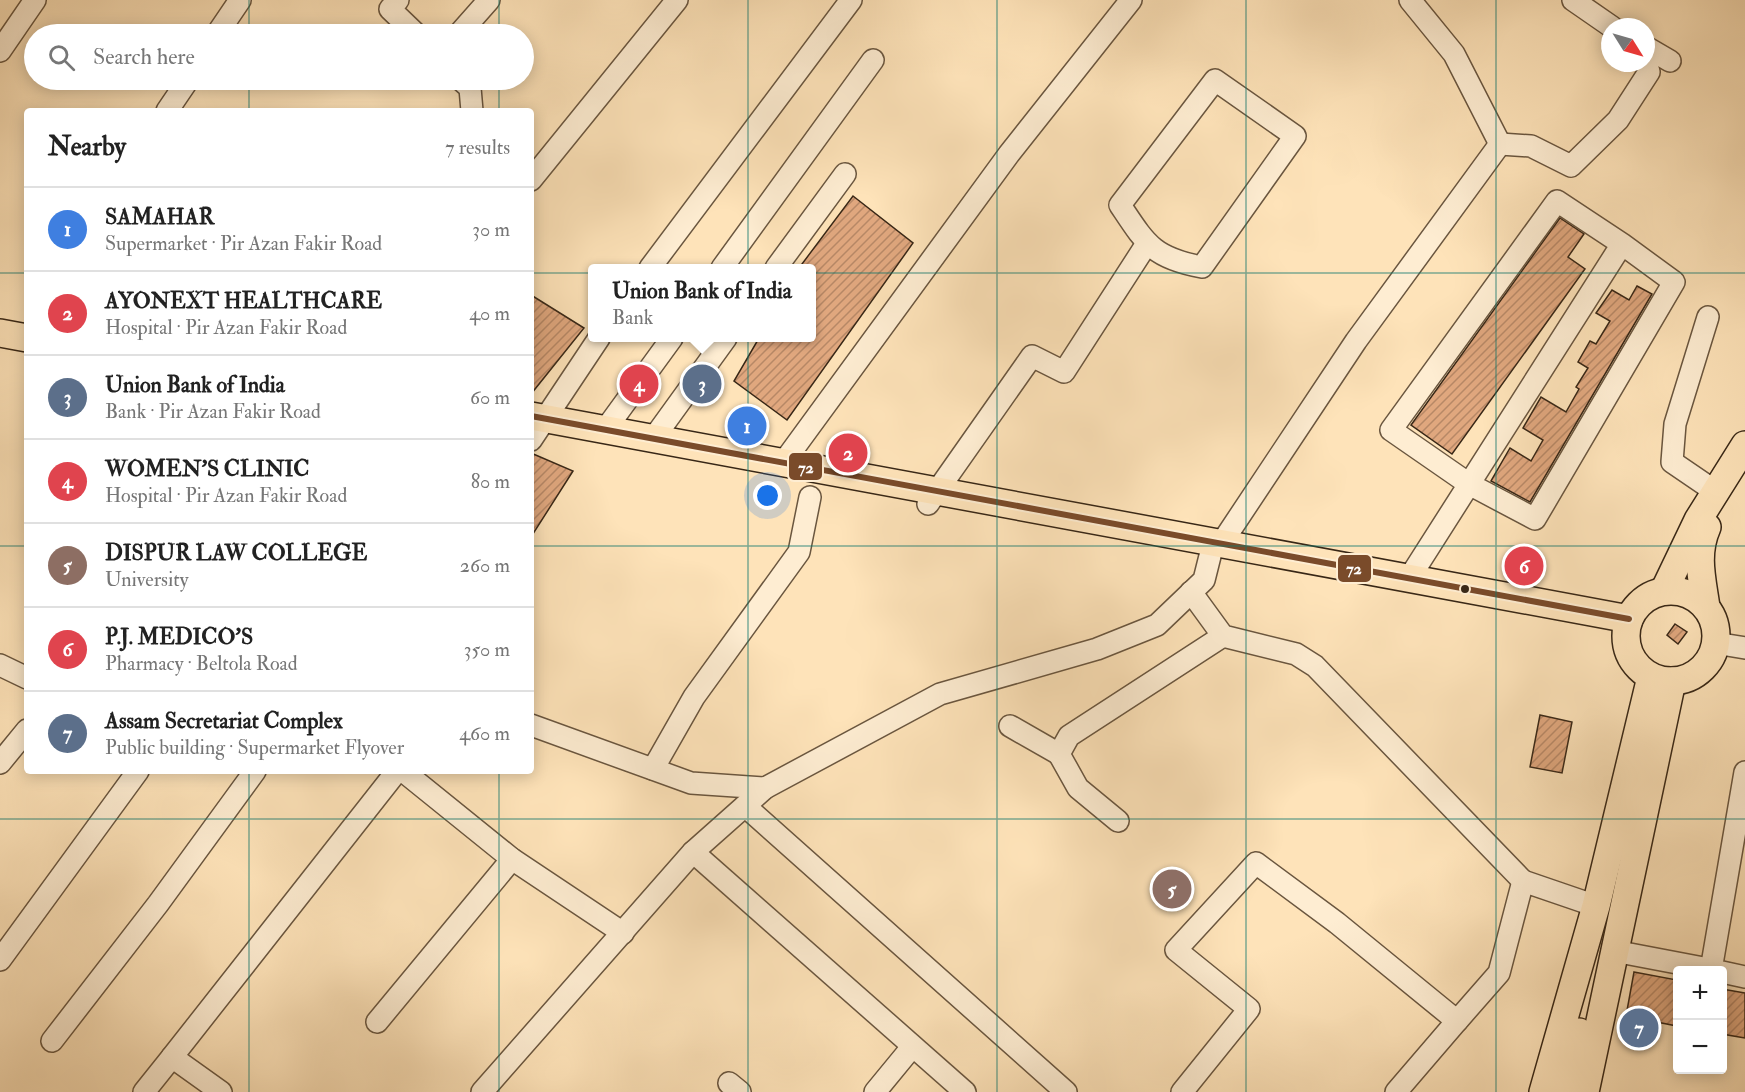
<!DOCTYPE html>
<html lang="en">
<head>
<meta charset="utf-8">
<style>
	:root { --surface:#fff; --page:#f6f6f6; --text:#222; --muted:#767676; --line:#e0e0e0; --accent:#8f2418 }
	body { margin:0; font-family:"IM FELL Double Pica",serif; background:var(--page); color:var(--text) }
	.controls { position:absolute; right:18px; bottom:18px; display:grid; overflow:hidden; border-radius:6px; box-shadow:0 3px 15px #0003 }
	.controls button { width:54px; height:54px; display:grid; place-items:center; padding:0; border:0; border-bottom:2px solid var(--line); background:var(--surface); color:var(--text); font:30px sans-serif }
	.compass { position:absolute; left:1601px; top:18px; width:54px; height:54px; border-radius:50%; background:var(--surface); box-shadow:0 3px 15px #0003; rotate:127deg }
	.you { position:absolute; left:768px; top:496px; width:21px; height:21px; margin:-15px; border:4px solid #fff; border-radius:50%; background:#1a73e8; box-shadow:0 0 0 9px #1a73e833 }
	.badge { display:grid; place-items:center; width:39px; height:39px; border-radius:50%; background:var(--accent); color:#fff; font-size:20px; font-weight:700 }
	.pin { position:absolute; translate:-50% -50%; border:3px solid #fff; box-shadow:0 2px 6px #0006 }
	.popup { position:absolute; left:588px; top:264px; width:228px; height:78px; box-sizing:border-box; display:grid; place-content:center; border-radius:6px; background:var(--surface); filter:drop-shadow(0 2px 4px #0005); font-size:20px; white-space:nowrap; color:var(--muted) }
	.popup b { font-size:22px; color:var(--text) }
	.popup::after { content:''; position:absolute; left:50%; top:100%; margin-left:-12px; border:12px solid transparent; border-top-color:var(--surface) }
	.list { margin:0; padding:0; list-style:none }
	h2 { display:flex; justify-content:space-between; align-items:center; height:78px; margin:0; padding:0 24px; font-size:26px }
	h2 small { font-size:20px; font-weight:400; color:var(--muted) }
	.list li { display:grid; grid-template-columns:39px 1fr auto; gap:18px; align-items:center; box-sizing:border-box; height:84px; padding:0 24px; border-top:2px solid var(--line) }
	.list b { display:block; font-size:22px; white-space:nowrap }
	.list p { margin:0; font-size:20px; white-space:nowrap; color:var(--muted) }
	.list em { font-size:20px; font-style:normal; color:var(--muted) }
	.icon { flex:none; width:33px; height:33px; fill:none; stroke:currentColor; stroke-width:2; stroke-linecap:round; stroke-linejoin:round }
	.map { position:relative; flex:none; width:1745px; height:1092px; overflow:hidden }
	.search { position:absolute; background:var(--surface); box-shadow:0 3px 15px #0003; left:24px; top:24px; width:510px; height:66px; display:flex; align-items:center; gap:15px; box-sizing:border-box; padding:0 21px; border-radius:33px; color:var(--muted); font-size:22px }
	.panel { position:absolute; background:var(--surface); box-shadow:0 3px 15px #0003; left:24px; top:108px; width:510px; height:666px; border-radius:6px }
	.map>svg:first-child { display:block }
	.building { fill:url(#building-hatch); stroke:#382716; stroke-width:1.5 }
	.lines { fill:none; stroke-linecap:round; stroke-linejoin:round }
	.minor-casing { stroke:#6a563f; stroke-width:24 }
	.major-casing { stroke:#382716; stroke-width:30 }
	.minor { stroke:#feedd2; stroke-width:21 }
	.major { stroke:#fee3b9; stroke-width:27 }
	.bus-1-casing { stroke:#feedd2; stroke-width:10 }
	.bus-1 { stroke:#7a4b2a; stroke-width:6 }
	.grid { fill:none; stroke:#0f766e; stroke-width:1.5; stroke-opacity:0.55 }
	.bus-dot { fill:#382716; stroke:#feedd2; stroke-width:2 }
	.line-badge { stroke:#feedd2; stroke-width:2 }
	.badge-label { font-size:16px; text-anchor:middle; font-weight:bold; fill:#fff }
</style>
</head>
<body>
<div class="map">
<svg width="1745" height="1092" viewBox="0 0 1745 1092">
	<defs>
		<pattern id="building-hatch" width="6" height="6" patternUnits="userSpaceOnUse" patternTransform="scale(1.5)"><rect width="6" height="6" fill="#e0a77e"/><path d="M-1 1l2-2M0 6l6-6M5 7l2-2" fill="none" stroke="#b78866"/></pattern>
	</defs>
	<rect width="100%" height="100%" fill="#fee3b9"/>
	<filter id="stains"><feTurbulence type="fractalNoise" baseFrequency=".00333" numOctaves="4"/><feColorMatrix values="0 0 0 0 .2 0 0 0 0 .09 0 0 0 0 .02 0 0 0 .5 -.17"/></filter>
	<radialGradient id="worn" r=".72"><stop offset=".6" stop-color="#630" stop-opacity="0"/><stop offset="1" stop-color="#630" stop-opacity=".3"/></radialGradient>
	<!-- building -->
	<g class="building">
		<path d="M853 196 913 243 787 420 734 381 759 338H812V268H799Z"/>
		<path d="M1560 218 1584 234 1568 257 1585 269 1452 454 1411 425Z"/>
		<path d="M1637 286 1652 294 1530 502 1491 481 1510 448 1531 461 1543 440 1523 428 1541 397 1566 412 1579 389 1576 387 1588 368 1578 362 1590 341 1596 344 1610 321 1596 313 1612 290 1629 300Z"/>
		<path d="M531 295 584 328 531 394Z"/>
		<path d="M531 453 573 471 531 537Z"/>
		<path d="M1675 624 1687 632 1678 644 1667 635Z"/>
		<path d="M1540 715 1572 722 1562 773 1530 767Z"/>
		<path d="M1634 972 1677 980V1026L1626 1016Z"/>
		<path d="M1722 989 1745 993V1038L1722 1034Z"/>
	</g>
	<g class="lines">
		<!-- minor casing -->
		<g class="minor-casing">
			<g id="minor">
				<path d="M398 0 390 9 416 34"/>
				<path d="M1410 0 1454 54 1500 144"/>
				<path d="M1573 0 1612 27"/>
				<path d="M217 34 240 0"/>
				<path d="M459 34 489 0"/>
				<path d="M1646 47 1670 61"/>
				<path d="M0 51 35 0"/>
				<path d="M461 80 470 88 472 111"/>
				<path d="M1215 80 1295 136 1202 267C1153 258 1146 244 1120 205Z"/>
				<path d="M167 111 188 80"/>
				<path d="M1500 144 1531 146 1571 166 1618 120 1649 72 1646 61"/>
				<path d="M531 180 677 0"/>
				<path d="M650 268 851 0"/>
				<path d="M722 268 873 60"/>
				<path d="M776 268 845 174"/>
				<path d="M1708 317 1675 424 1672 462 1716 492"/>
				<path d="M605 430 672 338"/>
				<path d="M653 439 726 338"/>
				<path d="M531 440 599 338"/>
				<path d="M783 463 1009 154 1131 0"/>
				<path d="M928 504 1032 356 1064 372 1146 245"/>
				<path d="M1221 544 1356 341 1500 144"/>
				<path d="M1409 579 1415 569 1622 244 1557 201 1391 430 1469 484 1535 519 1674 282 1622 244"/>
				<path d="M1191 592 1223 636 1296 654 1315 666 1523 881"/>
				<path d="M1715 643 1745 648"/>
				<path d="M0 665 27 678"/>
				<path d="M531 725 691 783 765 788"/>
				<path d="M1010 726 1059 754"/>
				<path d="M0 763 27 730"/>
				<path d="M653 769 694 697 799 552 810 497"/>
				<path d="M403 771 512 859 623 933"/>
				<path d="M745 806 1066 1092"/>
				<path d="M1118 821 1078 788 1059 754 1069 736 1223 636"/>
				<path d="M693 852 965 1092"/>
				<path d="M1614 951 1714 970"/>
				<path d="M0 960 138 771"/>
				<path d="M1711 970 1745 772"/>
				<path d="M1722 972 1745 977"/>
				<path d="M377 1022 512 859"/>
				<path d="M52 1041 158 904 255 771"/>
				<path d="M729 1083 740 1092"/>
				<path d="M144 1092 172 1057"/>
				<path d="M221 1092 172 1057 397 771"/>
				<path d="M482 1092 693 852 765 788 940 694 1097 649 1157 625 1204 580 1210 556"/>
				<path d="M875 1092 912 1047"/>
				<path d="M1182 1092 1249 1009 1176 950 1256 863 1337 923 1457 1021 1499 973 1523 881 1596 906"/>
				<path d="M1396 1092 1457 1021"/>
			</g>
		</g>
		<!-- major casing -->
		<g class="major-casing">
			<g id="major">
				<path d="M0 333 27 338"/>
				<path d="M531 416 1629 619"/>
				<path d="M1664 591 1698 520 1745 445"/>
				<circle cx="1671" cy="636" r="45"/>
				<path d="M1706 607C1702 579 1695 554 1707 527"/>
				<path d="M1543 1092 1596 906 1651 677"/>
				<path d="M1565 1092 1579 1032"/>
				<path d="M1585 1092 1672 681"/>
			</g>
		</g>
		<!-- minor -->
		<use href="#minor" class="minor"/>
		<!-- major -->
		<use href="#major" class="major"/>
		<!-- bus-1 casing -->
		<g class="bus-1-casing">
			<path id="bus-1" d="M531 416 1629 619"/>
		</g>
		<!-- bus-1 -->
		<use href="#bus-1" class="bus-1"/>
	</g>
	<!-- grid -->
	<path class="grid" d="M249 0V34M499 0V34M748 0V1092M997 0V1092M1246 0V1092M1496 0V1092M249 80V111M499 80V111M0 273H27M531 273H1745M0 546H27M531 546H1745M249 771V1092M499 771V1092M0 819H1745"/>
	<!-- markers -->
	<circle class="bus-dot" cx="1465" cy="589" r="5"/>
	<g class="line-badge">
		<rect x="788" y="452" width="35" height="29" rx="6" fill="#7a4b2a"/>
		<rect x="1337" y="554" width="35" height="29" rx="6" fill="#7a4b2a"/>
	</g>
	<g class="badge-label">
		<text x="806" y="473">72</text>
		<text x="1354" y="574">72</text>
	</g>
	<rect width="100%" height="100%" filter="url(#stains)"/>
	<rect width="100%" height="100%" fill="url(#worn)"/>
</svg>
<div class="controls">
<button>+</button>
<button>−</button>
</div>
<svg class="compass" viewBox="-18 -18 36 36"><path d="M0-13l5 13h-10z" fill="#e53935"/><path d="M0 13l5-13h-10z" fill="#767676"/></svg>
<div class="you"></div>
<div class="pin badge" style="left:747px;top:426px;background:#3f7fe0">1</div>
<div class="pin badge" style="left:848px;top:453px;background:#e0444e">2</div>
<div class="pin badge" style="left:702px;top:384px;background:#5c6f8a">3</div>
<div class="popup"><b>Union Bank of India</b>Bank</div>
<div class="pin badge" style="left:639px;top:384px;background:#e0444e">4</div>
<div class="pin badge" style="left:1172px;top:889px;background:#8d6e63">5</div>
<div class="pin badge" style="left:1524px;top:566px;background:#e0444e">6</div>
<div class="pin badge" style="left:1639px;top:1028px;background:#5c6f8a">7</div>
<div class="search"><svg class="icon" aria-label="search" viewBox="0 0 24 24"><circle cx="10" cy="10" r="6"/><path d="M15 15l6 6"/></svg>Search here</div>
<section class="panel">
<h2>Nearby<small>7 results</small></h2>
<ul class="list">
<li><span class="badge" style="background:#3f7fe0">1</span><div><b>SAMAHAR</b><p>Supermarket · Pir Azan Fakir Road</p></div><em>30 m</em></li>
<li><span class="badge" style="background:#e0444e">2</span><div><b>AYONEXT HEALTHCARE</b><p>Hospital · Pir Azan Fakir Road</p></div><em>40 m</em></li>
<li><span class="badge" style="background:#5c6f8a">3</span><div><b>Union Bank of India</b><p>Bank · Pir Azan Fakir Road</p></div><em>60 m</em></li>
<li><span class="badge" style="background:#e0444e">4</span><div><b>WOMEN'S CLINIC</b><p>Hospital · Pir Azan Fakir Road</p></div><em>80 m</em></li>
<li><span class="badge" style="background:#8d6e63">5</span><div><b>DISPUR LAW COLLEGE</b><p>University</p></div><em>260 m</em></li>
<li><span class="badge" style="background:#e0444e">6</span><div><b>P.J. MEDICO'S</b><p>Pharmacy · Beltola Road</p></div><em>350 m</em></li>
<li><span class="badge" style="background:#5c6f8a">7</span><div><b>Assam Secretariat Complex</b><p>Public building · Supermarket Flyover</p></div><em>460 m</em></li>
</ul>
</section>
</div>
</body>
</html>
